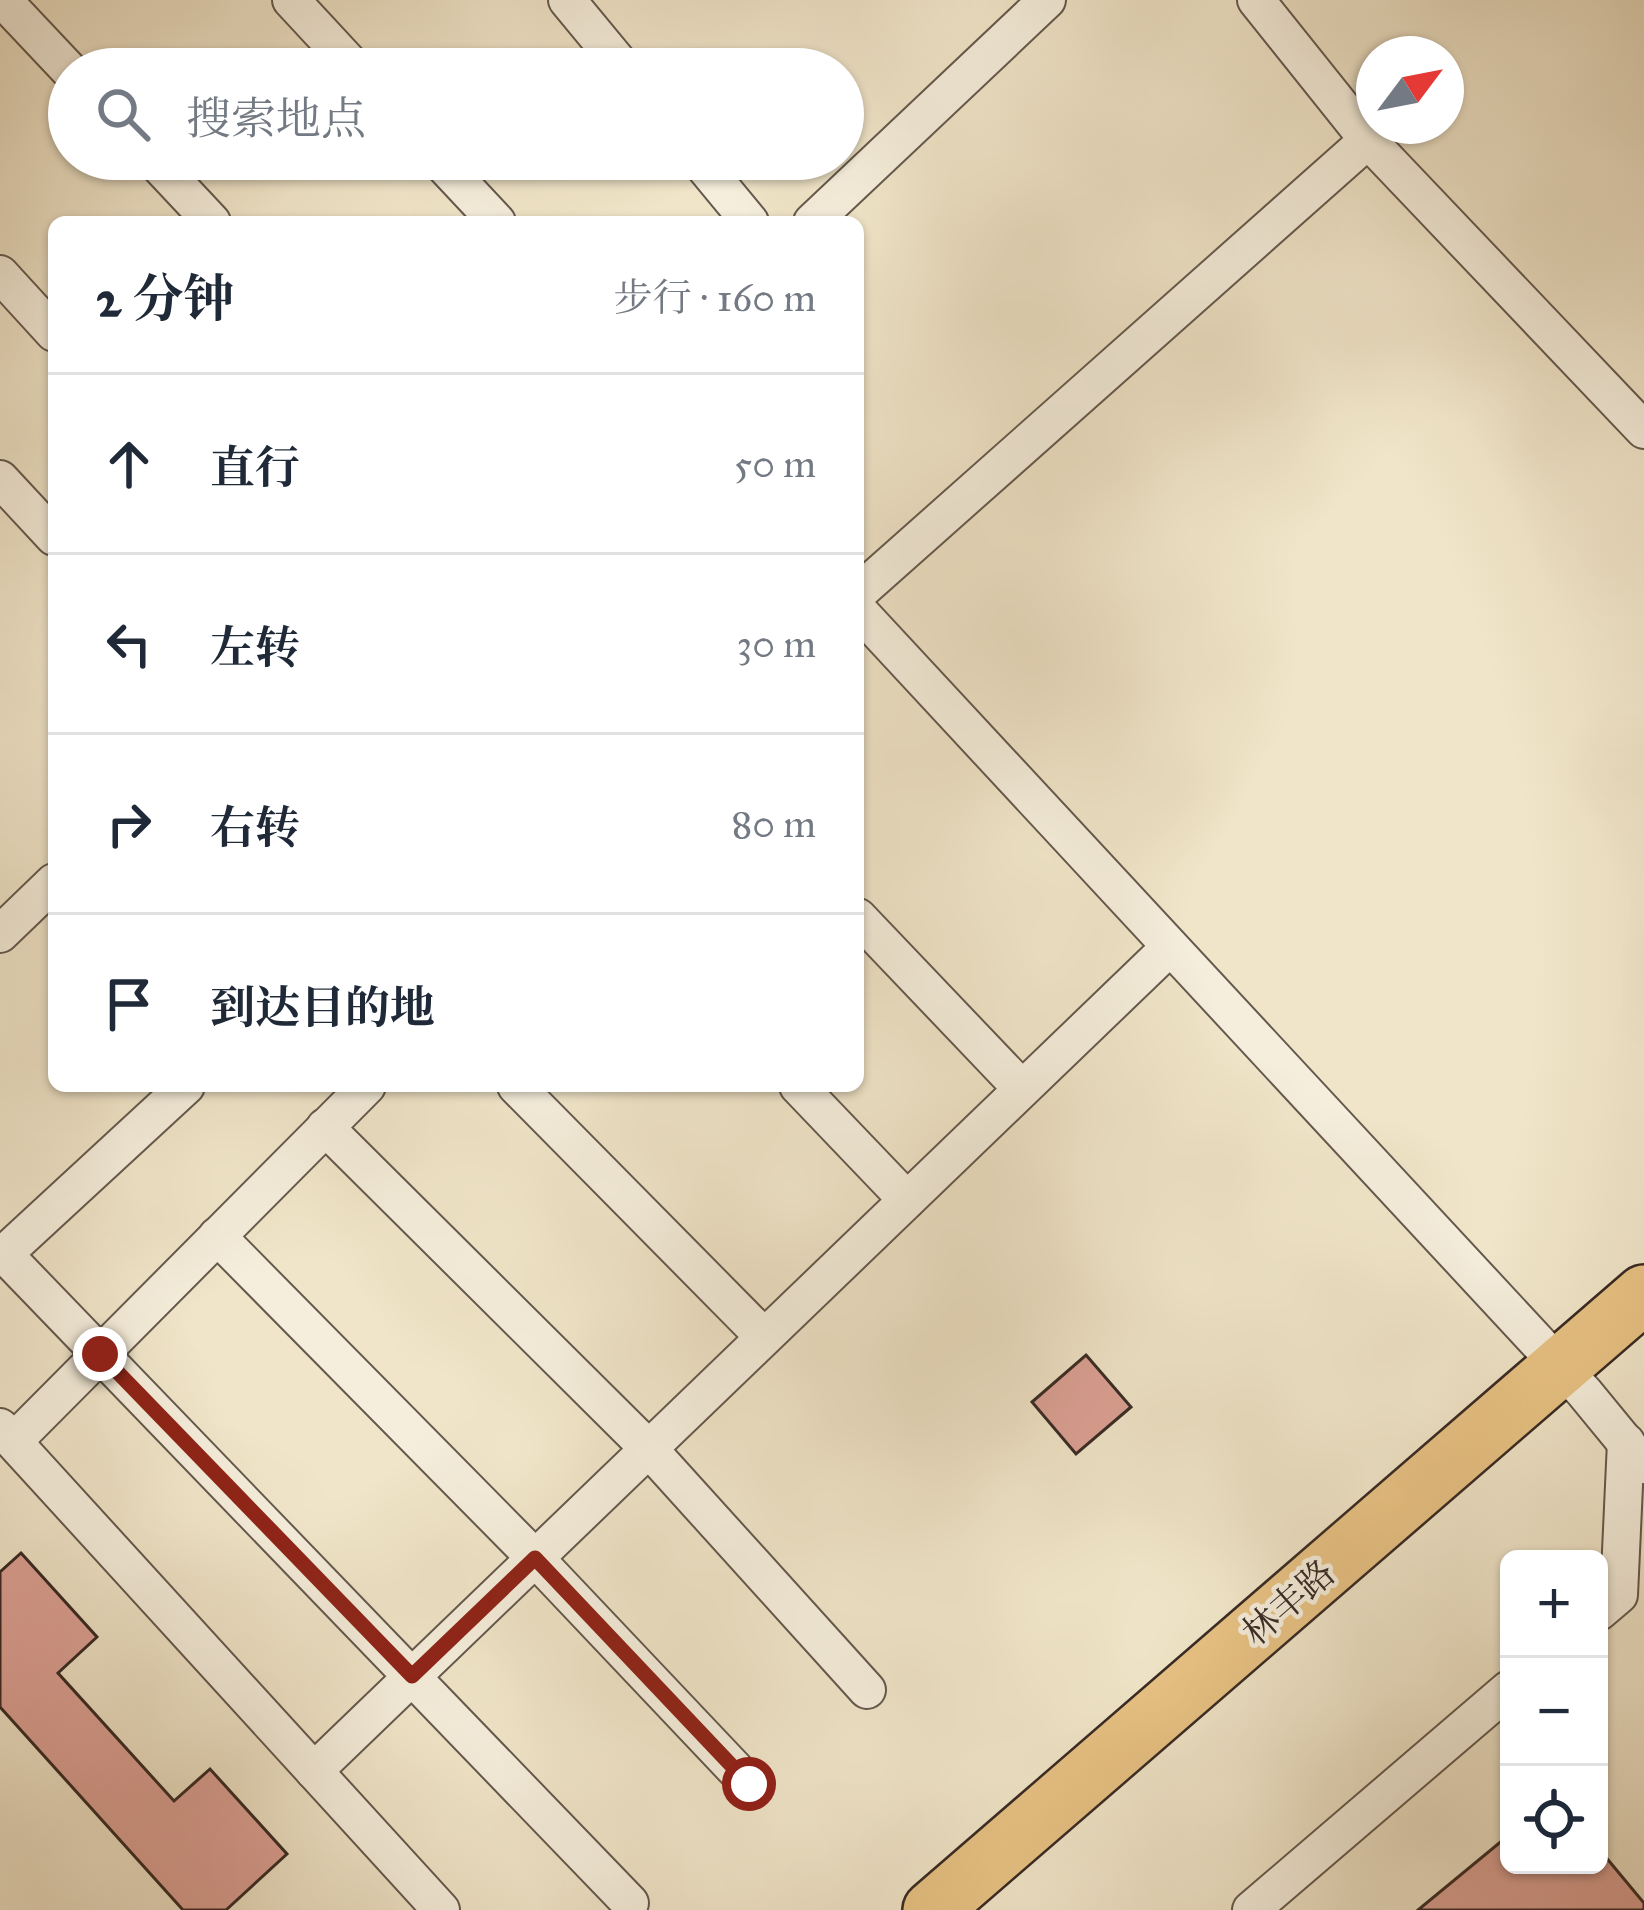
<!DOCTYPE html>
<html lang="zh">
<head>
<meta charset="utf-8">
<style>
	:root { --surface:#fff; --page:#f2f2f3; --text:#1f2937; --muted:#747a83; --line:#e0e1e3 }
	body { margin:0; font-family:"IM FELL Great Primer","Noto Serif SC",serif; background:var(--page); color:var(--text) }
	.controls { position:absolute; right:36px; bottom:36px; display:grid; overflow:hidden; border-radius:18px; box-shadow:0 3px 9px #0004 }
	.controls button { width:108px; height:108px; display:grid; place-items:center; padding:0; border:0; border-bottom:3px solid var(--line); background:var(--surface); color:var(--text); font:60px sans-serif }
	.compass { position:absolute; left:1356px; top:36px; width:108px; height:108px; border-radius:50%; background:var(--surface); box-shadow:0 3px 9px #0004; rotate:58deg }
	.stop { position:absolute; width:36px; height:36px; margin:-27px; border:9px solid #8f2418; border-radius:50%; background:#fff }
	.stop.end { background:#8f2418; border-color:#fff; box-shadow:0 3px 12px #0008 }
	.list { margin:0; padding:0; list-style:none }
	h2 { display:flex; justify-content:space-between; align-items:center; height:156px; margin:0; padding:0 48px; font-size:51px }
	h2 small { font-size:39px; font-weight:400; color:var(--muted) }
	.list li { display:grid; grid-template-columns:78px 1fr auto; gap:36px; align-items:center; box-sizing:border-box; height:180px; padding:0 48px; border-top:3px solid var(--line) }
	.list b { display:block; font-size:45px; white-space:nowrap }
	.list em { font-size:39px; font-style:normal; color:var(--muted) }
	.icon { flex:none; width:66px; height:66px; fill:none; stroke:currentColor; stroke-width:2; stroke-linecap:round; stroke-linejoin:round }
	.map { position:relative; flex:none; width:1644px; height:1910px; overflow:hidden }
	.search { position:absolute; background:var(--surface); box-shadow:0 3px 9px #0004; left:48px; top:48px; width:816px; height:132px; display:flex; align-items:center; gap:30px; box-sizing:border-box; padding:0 42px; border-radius:66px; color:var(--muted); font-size:45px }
	.panel { position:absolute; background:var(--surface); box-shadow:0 3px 9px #0004; left:48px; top:216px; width:816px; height:876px; border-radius:18px }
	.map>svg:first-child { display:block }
	.building { fill:#dca195; stroke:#372a24; stroke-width:3 }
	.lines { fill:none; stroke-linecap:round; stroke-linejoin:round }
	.street-casing { stroke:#65594d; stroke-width:40 }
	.primary-casing { stroke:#372a24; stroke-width:62 }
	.street { stroke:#f5eedc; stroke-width:36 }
	.primary { stroke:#e8c284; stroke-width:57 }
	.route { stroke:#8f2418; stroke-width:15 }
	.labels { text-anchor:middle; stroke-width:9; stroke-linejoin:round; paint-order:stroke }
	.street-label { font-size:36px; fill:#372a24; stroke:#f5eedc }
</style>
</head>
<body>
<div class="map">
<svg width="1644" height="1910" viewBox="0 0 1644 1910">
	<rect width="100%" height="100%" fill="#f0e5c9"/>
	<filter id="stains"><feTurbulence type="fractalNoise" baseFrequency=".00167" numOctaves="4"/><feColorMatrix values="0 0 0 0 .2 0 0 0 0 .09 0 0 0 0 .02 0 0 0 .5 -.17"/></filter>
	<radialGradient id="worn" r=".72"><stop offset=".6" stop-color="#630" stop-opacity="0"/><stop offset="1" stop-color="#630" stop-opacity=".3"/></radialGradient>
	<!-- building -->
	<g class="building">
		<path d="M1086 1355 1131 1407 1076 1454 1032 1402Z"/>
		<path d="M21 1553 97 1637 58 1673 174 1801 210 1769 287 1854 226 1910H183L0 1707V1572Z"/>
		<path d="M1509 1835V1865H1599V1849L1644 1903V1910H1418Z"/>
	</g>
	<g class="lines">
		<!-- street casing -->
		<g class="street-casing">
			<g id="street">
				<path d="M3 0 69 70"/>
				<path d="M291 0 355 69"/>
				<path d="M567 0 624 69"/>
				<path d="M1368 140 1644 430"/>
				<path d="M153 159 212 222"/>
				<path d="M438 159 497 222"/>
				<path d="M698 159 750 222"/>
				<path d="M812 222 1047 0"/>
				<path d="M0 274 54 333"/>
				<path d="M0 479 54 537"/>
				<path d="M858 593 1368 140 1256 0"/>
				<path d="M858 610 1584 1392 1644 1465"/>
				<path d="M858 917 1022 1089"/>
				<path d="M0 934 54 882"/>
				<path d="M186 1086 4 1254 630 1903"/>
				<path d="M516 1086 764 1337"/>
				<path d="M798 1086 907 1200"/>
				<path d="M325 1127 649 1449 867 1690"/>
				<path d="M217 1236 535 1558 749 1784"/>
				<path d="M0 1427 441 1910"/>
				<path d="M14 1441 367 1086"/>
				<path d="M1599 1612 1619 1595 1626 1442"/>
				<path d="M314 1771 1170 947"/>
				<path d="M1251 1910 1509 1689"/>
			</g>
		</g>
		<!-- primary casing -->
		<g class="primary-casing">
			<path id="primary" d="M932 1910 1644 1294"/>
		</g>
		<!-- street -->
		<use href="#street" class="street"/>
		<!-- primary -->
		<use href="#primary" class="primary"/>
	</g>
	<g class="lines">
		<!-- route -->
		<path class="route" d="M100 1354 412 1676 535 1558 749 1784"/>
	</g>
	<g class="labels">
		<!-- street labels -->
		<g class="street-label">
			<text transform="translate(1288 1602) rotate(-41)" y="13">林丰路</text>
		</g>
	</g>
	<rect width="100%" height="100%" filter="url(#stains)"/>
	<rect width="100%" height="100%" fill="url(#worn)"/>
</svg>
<div class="controls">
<button>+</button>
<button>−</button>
<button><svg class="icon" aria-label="locate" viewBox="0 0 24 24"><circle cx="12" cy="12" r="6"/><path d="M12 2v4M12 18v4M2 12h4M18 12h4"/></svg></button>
</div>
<svg class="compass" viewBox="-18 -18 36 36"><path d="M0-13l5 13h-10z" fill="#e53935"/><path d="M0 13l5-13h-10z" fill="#747a83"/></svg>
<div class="stop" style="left:749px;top:1784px"></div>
<div class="stop end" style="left:100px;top:1354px"></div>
<div class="search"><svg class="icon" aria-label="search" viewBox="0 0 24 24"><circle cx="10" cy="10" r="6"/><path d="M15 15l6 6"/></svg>搜索地点</div>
<section class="panel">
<h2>2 分钟<small>步行 · 160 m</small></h2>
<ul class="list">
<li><svg class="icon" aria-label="ahead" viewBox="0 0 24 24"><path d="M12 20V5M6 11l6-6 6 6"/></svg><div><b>直行</b></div><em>50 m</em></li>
<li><svg class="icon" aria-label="left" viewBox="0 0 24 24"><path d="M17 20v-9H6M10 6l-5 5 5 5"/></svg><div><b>左转</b></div><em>30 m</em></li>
<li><svg class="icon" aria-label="right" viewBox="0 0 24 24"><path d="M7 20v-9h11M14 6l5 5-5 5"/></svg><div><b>右转</b></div><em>80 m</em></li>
<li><svg class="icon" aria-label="arrive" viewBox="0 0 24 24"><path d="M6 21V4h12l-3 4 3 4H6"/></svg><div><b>到达目的地</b></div></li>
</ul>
</section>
</div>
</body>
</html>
